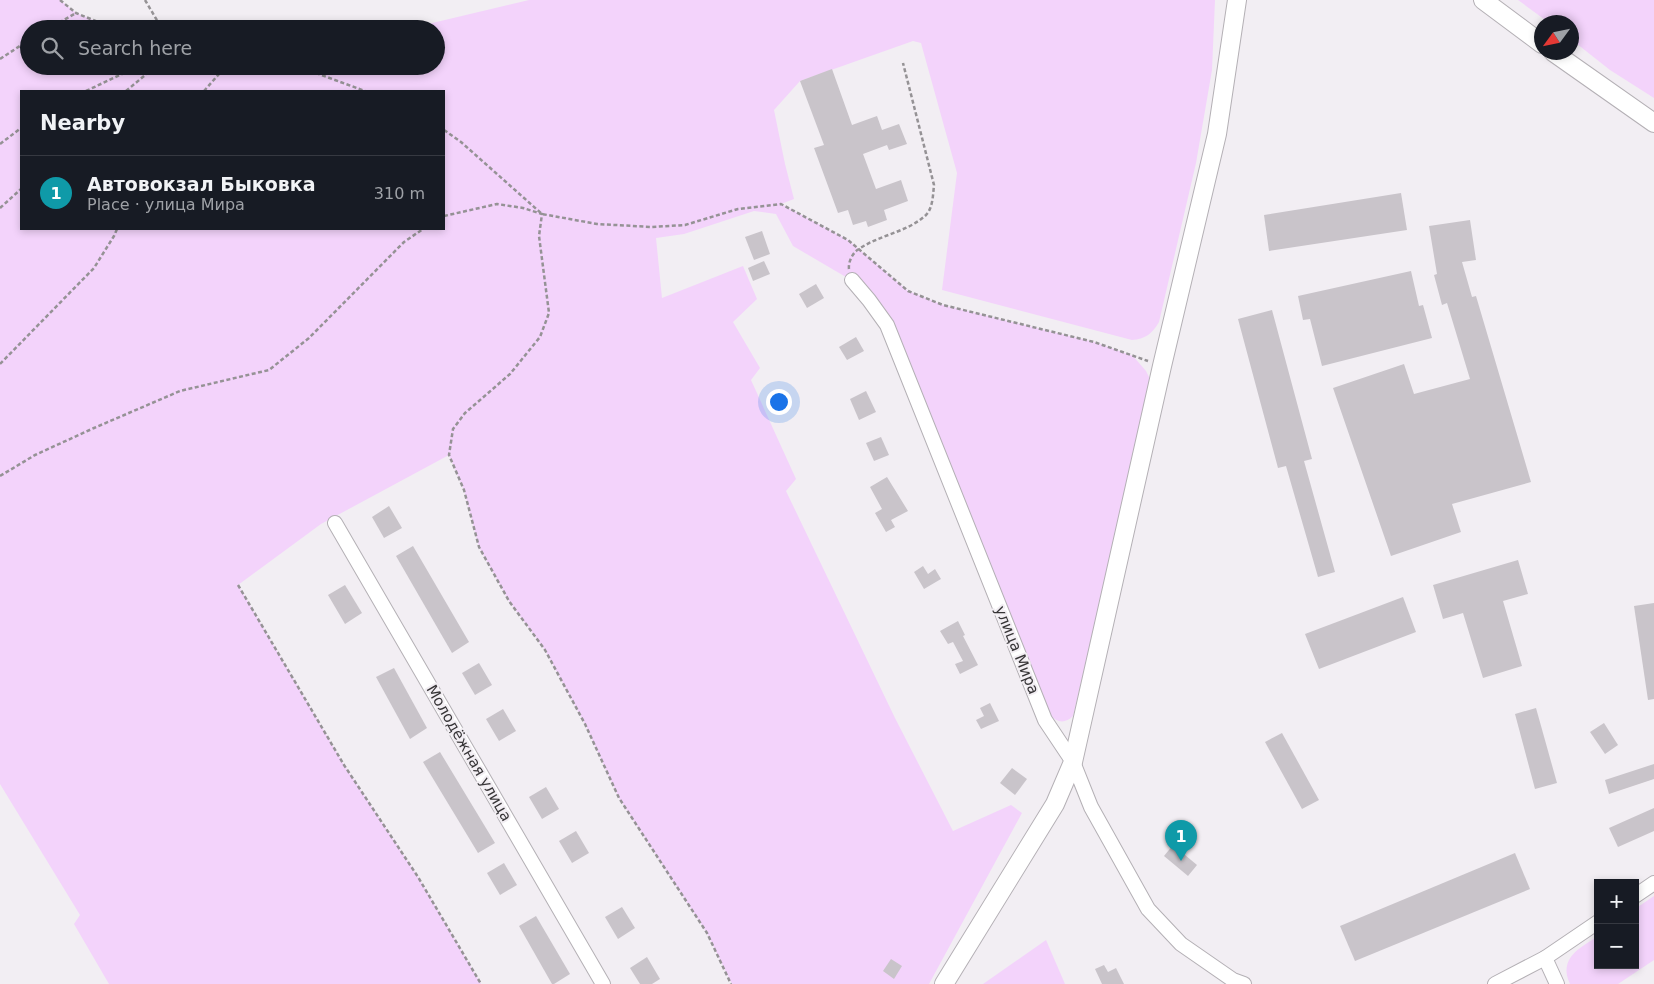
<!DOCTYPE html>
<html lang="en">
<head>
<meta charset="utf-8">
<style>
	:root { --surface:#171b24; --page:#242831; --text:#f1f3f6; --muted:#9ea1a6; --line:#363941; --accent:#34786c }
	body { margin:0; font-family:"DejaVu Sans",sans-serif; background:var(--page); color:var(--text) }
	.controls { position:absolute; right:15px; bottom:15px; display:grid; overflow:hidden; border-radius:0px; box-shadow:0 2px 8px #0003 }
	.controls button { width:45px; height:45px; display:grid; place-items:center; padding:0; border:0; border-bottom:1px solid var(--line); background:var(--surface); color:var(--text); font:25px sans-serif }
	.compass { position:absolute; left:1534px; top:15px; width:45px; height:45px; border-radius:50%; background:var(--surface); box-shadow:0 2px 8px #0003; rotate:237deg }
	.you { position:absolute; left:778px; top:401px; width:18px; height:18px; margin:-12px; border:4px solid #fff; border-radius:50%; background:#1a73e8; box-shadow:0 0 0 8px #1a73e833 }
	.badge { display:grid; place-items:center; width:32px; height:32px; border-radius:50%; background:var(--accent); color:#fff; font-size:16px; font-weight:700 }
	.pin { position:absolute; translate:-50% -41px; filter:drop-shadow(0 1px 2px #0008) }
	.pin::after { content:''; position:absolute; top:26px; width:18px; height:15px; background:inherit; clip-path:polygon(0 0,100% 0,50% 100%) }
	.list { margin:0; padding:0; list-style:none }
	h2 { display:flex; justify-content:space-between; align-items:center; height:65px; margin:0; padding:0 20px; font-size:21px }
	h2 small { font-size:16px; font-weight:400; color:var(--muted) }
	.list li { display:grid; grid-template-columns:32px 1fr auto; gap:15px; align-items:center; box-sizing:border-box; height:75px; padding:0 20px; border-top:1px solid var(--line) }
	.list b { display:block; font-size:19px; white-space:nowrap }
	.list p { margin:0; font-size:16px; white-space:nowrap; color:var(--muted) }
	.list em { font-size:16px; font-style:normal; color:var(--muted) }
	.icon { flex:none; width:28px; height:28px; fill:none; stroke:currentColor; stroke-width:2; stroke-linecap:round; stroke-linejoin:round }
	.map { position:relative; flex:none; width:1654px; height:984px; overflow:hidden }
	.search { position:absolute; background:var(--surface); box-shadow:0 2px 8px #0003; left:20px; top:20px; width:425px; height:55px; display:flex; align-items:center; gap:12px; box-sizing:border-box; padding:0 18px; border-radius:28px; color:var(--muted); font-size:19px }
	.panel { position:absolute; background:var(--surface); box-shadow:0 2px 8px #0003; left:20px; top:90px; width:425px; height:140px; border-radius:0px }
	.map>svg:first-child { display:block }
	.green { fill:#f3d3fb; fill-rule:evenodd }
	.building { fill:#c9c4ca }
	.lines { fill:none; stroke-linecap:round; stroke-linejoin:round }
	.minor-casing { stroke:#b4b0b5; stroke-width:16 }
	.tertiary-casing { stroke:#b4b0b5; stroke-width:20 }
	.path { stroke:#959295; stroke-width:2.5; stroke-dasharray:4 2.5; stroke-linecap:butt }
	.minor { stroke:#fff; stroke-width:14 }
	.tertiary { stroke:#fff; stroke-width:18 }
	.labels { text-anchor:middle; stroke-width:4; stroke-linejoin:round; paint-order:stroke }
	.street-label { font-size:15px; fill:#363436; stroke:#f2eef3 }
</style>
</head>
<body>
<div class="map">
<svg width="1654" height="984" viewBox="0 0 1654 984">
	<rect width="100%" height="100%" fill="#f2eef3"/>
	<!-- green -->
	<g class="green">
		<path d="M0 0H60L76 13 115 29H29V66H436V29H407L529 0H1215L1212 70 1196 163 1159 322C1152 334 1145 339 1132 340L942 290 957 173 921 43 913 41 800 81 774 110 785 164 794 199 781 204 848 240 908 291 943 305 1094 342 1133 356 1146 371 1152 383 1073 716C1065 724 1057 723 1049 714L887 325 851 280 793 246 776 214 754 211 684 234 656 238 662 298 743 266 757 299 733 322 760 368 751 380 796 479 786 491 895 718 953 831 1011 805 1022 813 929 984H732L707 933 619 798 585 724 545 650 509 601 479 547 464 490 449 455 321 524 238 585 344 765 418 877 481 984H109L74 924 80 915 0 784ZM21 91H444V229H21Z"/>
		<path d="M1518 0H1654V98L1610 70 1572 40V22H1548Z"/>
		<path d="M1654 896V960L1618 984H1570C1558 958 1580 948 1598 936V965H1635V909Z"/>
		<path d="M1046 940 1065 984H983Z"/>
	</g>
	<!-- building -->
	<g class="building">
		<path d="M832 69 852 125 877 116 882 130 899 124 907 144 889 150 887 145 863 154 876 189 901 180 908 201 884 210 887 220 868 227 866 221 853 225 848 210 838 213 814 148 824 145 800 81Z"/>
		<path d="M1401 193 1407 230 1269 251 1264 215Z"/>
		<path d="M1470 220 1476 260 1462 262 1472 297 1476 296 1531 482 1452 504 1461 532 1391 556 1333 388 1404 364 1414 394 1470 379 1447 303 1442 305 1434 275 1437 274 1429 226Z"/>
		<path d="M762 231 770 254 754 260 745 237Z"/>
		<path d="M764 261 770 274 753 281 748 268Z"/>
		<path d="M1411 271 1419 306 1423 305 1432 338 1322 366 1310 319 1303 320 1298 296Z"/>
		<path d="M816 284 824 298 807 308 799 294Z"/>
		<path d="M1272 310 1312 459 1304 461 1335 572 1318 577 1286 466 1278 468 1238 319Z"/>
		<path d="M856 337 864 351 847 360 839 347Z"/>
		<path d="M866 391 876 412 859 420 850 399Z"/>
		<path d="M881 437 889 455 874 461 866 443Z"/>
		<path d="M887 477 908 511 891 520 895 527 886 532 875 513 882 509 870 487Z"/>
		<path d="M389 506 402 528 384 538 372 517Z"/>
		<path d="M413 546 469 642 452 653 396 556Z"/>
		<path d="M1518 560 1528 594 1503 601 1522 666 1483 678 1463 613 1443 619 1433 585Z"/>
		<path d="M923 566 928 574 935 569 941 579 924 589 914 572Z"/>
		<path d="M345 585 362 613 345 624 328 595Z"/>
		<path d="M1403 597 1416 632 1319 669 1305 634Z"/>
		<path d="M1654 603V699L1648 700 1634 606Z"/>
		<path d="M958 621 965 635 963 636 978 665 960 674 955 664 963 661 953 642 948 644 940 631Z"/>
		<path d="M479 663 492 685 475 695 462 673Z"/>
		<path d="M394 668 427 728 410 739 376 677Z"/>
		<path d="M990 703 999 721 981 729 976 720 984 716 980 708Z"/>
		<path d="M1536 708 1557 783 1535 789 1515 714Z"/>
		<path d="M503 709 516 731 499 741 486 719Z"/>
		<path d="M1604 723 1618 745 1605 754 1590 732Z"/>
		<path d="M1282 733 1319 800 1302 809 1265 742Z"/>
		<path d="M440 752 495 843 478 853 423 762Z"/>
		<path d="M1654 764V779L1609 794 1605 780Z"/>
		<path d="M1012 768 1027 779 1015 795 1000 783Z"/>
		<path d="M546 787 559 809 542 819 529 797Z"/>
		<path d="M1654 808V831L1618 847 1609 828Z"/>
		<path d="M576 831 589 853 572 863 559 841Z"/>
		<path d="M1173 845 1197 865 1188 876 1164 856Z"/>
		<path d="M1515 853 1530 889 1355 961 1340 926Z"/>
		<path d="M504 863 517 885 500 895 487 873Z"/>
		<path d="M622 907 635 928 618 939 605 917Z"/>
		<path d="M536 916 570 974 554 984H552L519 926Z"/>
		<path d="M647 957 660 979 652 984H640L630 968Z"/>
		<path d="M891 959 902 966 894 979 883 971Z"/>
		<path d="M1104 965 1108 972 1116 968 1124 984H1102L1095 969Z"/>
	</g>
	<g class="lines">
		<!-- minor casing -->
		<g class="minor-casing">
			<g id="minor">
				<path d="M852 280 869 300 887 325 1045 720 1073 762 1091 807 1148 909 1181 944 1233 980 1244 984"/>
				<path d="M335 523 603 984"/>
				<path d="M1635 896 1654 883"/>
				<path d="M1545 958 1557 984"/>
				<path d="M1495 984 1545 958 1598 922"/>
			</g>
		</g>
		<!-- tertiary casing -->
		<g class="tertiary-casing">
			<g id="tertiary">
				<path d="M1483 0 1542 44"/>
				<path d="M1553 52 1654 123"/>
				<path d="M944 984 1055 804 1073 762 1162 366 1217 134 1237 0"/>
			</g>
		</g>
		<!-- path -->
		<g class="path">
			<path d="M60 0 76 13 115 29"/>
			<path d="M145 0 158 22 164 29"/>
			<path d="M48 29 76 13"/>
			<path d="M0 59 29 40"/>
			<path d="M291 66 305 69 365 91"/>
			<path d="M86 91 139 66"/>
			<path d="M126 91 156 66"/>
			<path d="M204 91 226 66"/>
			<path d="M444 130 461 142 542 214 597 224 652 227 685 225 738 209 781 204 848 240 908 291 943 305 1094 342 1148 361"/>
			<path d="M0 144 21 128"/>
			<path d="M0 208 21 189"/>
			<path d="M444 216 497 204 523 208 542 214 539 236 549 313 540 337 510 374 465 413 453 429 449 455 464 490 479 547 509 601 545 650 585 724 619 798 707 933 731 984"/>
			<path d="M849 269C848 262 853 252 859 249 879 235 908 232 926 215 933 208 933 194 934 185L903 63"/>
			<path d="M0 364 94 268 114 236 117 229"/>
			<path d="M0 476 35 455 94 428 180 391 269 370 309 338 404 242 423 229"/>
			<path d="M238 585 344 765 418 877 481 984"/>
		</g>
		<!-- minor -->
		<use href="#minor" class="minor"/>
		<!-- tertiary -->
		<use href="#tertiary" class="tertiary"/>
	</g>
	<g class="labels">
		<!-- street labels -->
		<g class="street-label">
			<text transform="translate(1017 650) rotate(68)" y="5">улица Мира</text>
			<text transform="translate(469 753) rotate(60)" y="5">Молодёжная улица</text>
		</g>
	</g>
</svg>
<div class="controls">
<button>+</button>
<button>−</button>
</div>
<svg class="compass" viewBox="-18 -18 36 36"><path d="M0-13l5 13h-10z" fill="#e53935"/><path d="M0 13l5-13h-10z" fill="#9ea1a6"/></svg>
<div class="you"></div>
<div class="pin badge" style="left:1181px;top:861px;background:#0f9aa8">1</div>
<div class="search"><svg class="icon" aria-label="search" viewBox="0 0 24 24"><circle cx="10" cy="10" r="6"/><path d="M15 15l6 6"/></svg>Search here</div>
<section class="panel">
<h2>Nearby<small></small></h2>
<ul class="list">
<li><span class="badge" style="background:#0f9aa8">1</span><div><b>Автовокзал Быковка</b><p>Place · улица Мира</p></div><em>310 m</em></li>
</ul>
</section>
</div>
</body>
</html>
